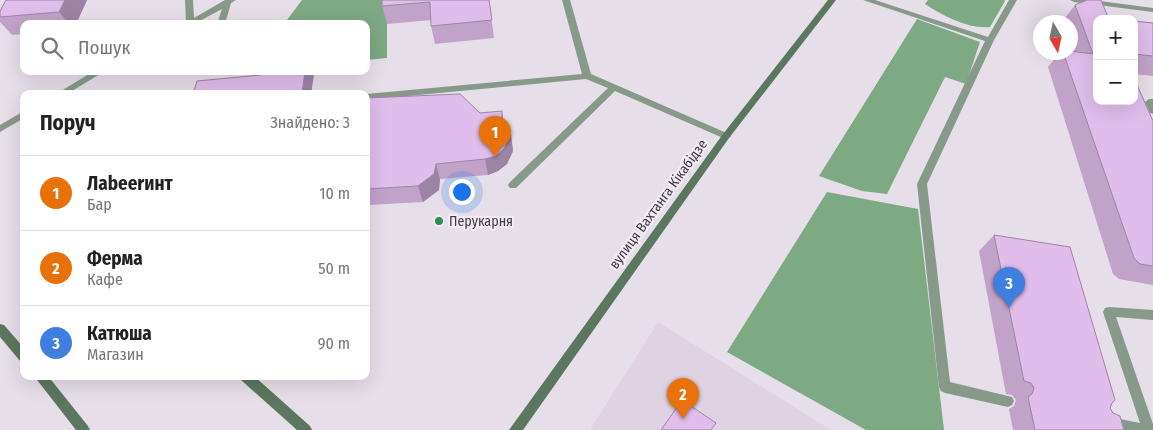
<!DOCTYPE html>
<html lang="uk">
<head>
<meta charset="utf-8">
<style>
	:root { --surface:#fff; --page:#f6f6f6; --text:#222; --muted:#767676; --line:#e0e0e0; --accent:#2d9247 }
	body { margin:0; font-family:"Fira Sans Condensed",sans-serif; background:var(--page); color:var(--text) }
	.controls { position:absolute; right:15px; top:15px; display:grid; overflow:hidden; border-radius:10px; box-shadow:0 5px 20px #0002 }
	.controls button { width:45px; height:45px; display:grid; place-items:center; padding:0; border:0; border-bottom:1px solid var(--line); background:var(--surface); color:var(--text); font:25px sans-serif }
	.compass { position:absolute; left:1033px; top:15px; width:45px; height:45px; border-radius:50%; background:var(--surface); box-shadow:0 5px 20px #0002; rotate:171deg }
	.you { position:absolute; left:461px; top:191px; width:18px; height:18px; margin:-12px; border:4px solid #fff; border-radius:50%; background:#1a73e8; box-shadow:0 0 0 8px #1a73e833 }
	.badge { display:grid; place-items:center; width:32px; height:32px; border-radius:50%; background:var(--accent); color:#fff; font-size:16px; font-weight:700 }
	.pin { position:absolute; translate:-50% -41px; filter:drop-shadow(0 1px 2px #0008) }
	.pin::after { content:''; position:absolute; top:26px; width:18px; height:15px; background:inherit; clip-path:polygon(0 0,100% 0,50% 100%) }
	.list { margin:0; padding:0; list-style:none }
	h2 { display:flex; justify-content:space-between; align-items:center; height:65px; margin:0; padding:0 20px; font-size:21px }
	h2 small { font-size:16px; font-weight:400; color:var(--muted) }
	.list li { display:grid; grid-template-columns:32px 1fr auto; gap:15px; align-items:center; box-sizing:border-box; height:75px; padding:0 20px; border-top:1px solid var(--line) }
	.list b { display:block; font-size:19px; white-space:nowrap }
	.list p { margin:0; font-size:16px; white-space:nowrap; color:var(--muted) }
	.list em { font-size:16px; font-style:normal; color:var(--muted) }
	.icon { flex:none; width:28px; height:28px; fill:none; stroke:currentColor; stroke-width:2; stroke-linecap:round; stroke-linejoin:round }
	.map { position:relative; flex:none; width:1153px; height:430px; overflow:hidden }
	.search { position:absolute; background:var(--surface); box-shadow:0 5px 20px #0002; left:20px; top:20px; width:350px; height:55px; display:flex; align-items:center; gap:12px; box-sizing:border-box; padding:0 18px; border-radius:10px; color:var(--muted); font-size:19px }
	.panel { position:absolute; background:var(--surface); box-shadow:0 5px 20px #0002; left:20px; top:90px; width:350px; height:290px; border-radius:10px }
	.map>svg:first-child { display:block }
	.built { fill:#dfd2e3 }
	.forest { fill:#7da983 }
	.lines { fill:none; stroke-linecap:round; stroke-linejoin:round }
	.lane { fill:#879a89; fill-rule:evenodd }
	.secondary { fill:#5b775f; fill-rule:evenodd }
	.wall { fill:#c1a3ca }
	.shaded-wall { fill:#9d84a4 }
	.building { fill:#e0bdeb; stroke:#9d84a4 }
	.poi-dot { fill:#2d9247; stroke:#f3ebf6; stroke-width:2 }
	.labels { text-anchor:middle; stroke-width:4.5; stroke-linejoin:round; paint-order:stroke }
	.street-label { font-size:14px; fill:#3f3c40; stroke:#f3ebf6 }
	.poi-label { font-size:14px; fill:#3f3c40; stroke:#f3ebf6; text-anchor:start }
</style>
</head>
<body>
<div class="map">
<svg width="1153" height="430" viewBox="0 0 1153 430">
	<rect width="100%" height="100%" fill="#e6dee8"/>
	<!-- built -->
	<path class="built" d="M658 322 831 430H590Z"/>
	<!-- forest -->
	<g class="forest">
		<path d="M302 0H387V58L366 60V24H284Z"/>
		<path d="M928 0H1004L1005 1 990 27C968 29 943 16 925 4Z"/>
		<path d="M917 19 980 42 966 84 945 77 887 194 862 191 819 176Z"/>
		<path d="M827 192 918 209 944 430H866L727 352Z"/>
	</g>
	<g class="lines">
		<!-- lane -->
		<g class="lane">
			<path d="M185 0H193L194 18 225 0H236L231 3 225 24H217L222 9 194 24H184L186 22Z"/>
			<path d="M562 0H570L591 74 729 134 731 136 729 138H723L615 91 516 188H510L508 185 510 182 608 88 586 79 366 100V94L582 74Z"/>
			<path d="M863 0H875L988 37 1009 0H1017L994 40 927 184 950 382 1012 397 1014 401 1012 405 1008 407 945 393 941 391 939 387 917 184 985 41Z"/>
			<path d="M1070 0H1092L1153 8V12L1074 2Z"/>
			<path d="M94 71H105L67 94H56Z"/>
			<path d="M1149 99H1153V114L1150 113 1145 102Z"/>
			<path d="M24 111V118L0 132V125Z"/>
			<path d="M1109 307 1153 310V320L1116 317 1153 424V430H1114L1106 427 1104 423 1106 419 1110 417 1140 423 1103 312 1105 308Z"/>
		</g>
		<!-- secondary -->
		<g class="secondary">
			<path d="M828 0H836L729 138 523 430H509L723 134Z"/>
			<path d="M0 324 4 325 24 348V362L20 361 0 337Z"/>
			<path d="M34 376H48L88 426 90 430H76Z"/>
			<path d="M239 376H254L310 426 312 430H297L241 380Z"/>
		</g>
	</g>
	<!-- wall -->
	<g class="wall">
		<path d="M6 0H87L76 24H24V34L12 35 0 22V11Z"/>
		<path d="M382 0H489L494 38 435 44 431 26V20L387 24 382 6Z"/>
		<path d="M1075 5 1097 19 1153 121V285L1119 279 1113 274 1048 67 1060 52H1070L1071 51 1070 48V22H1062Z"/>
		<path d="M1134 21 1153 23V76L1134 74Z"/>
		<path d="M366 98 480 113 504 127 511 135 513 151 507 164 498 171 488 175 440 179 439 190 423 202 369 205 366 199Z"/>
		<path d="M994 235 1112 403 1110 408 1124 430H1013L1009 409 1014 406 1016 400 1012 395 1006 394 979 251Z"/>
	</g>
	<!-- shaded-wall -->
	<g class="shaded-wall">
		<path d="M65 0H87L76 24H69L59 12Z"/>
		<path d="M305 71H312L314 75 311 94H302Z"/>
		<path d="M502 111 504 127 502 125Z"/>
		<path d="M511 135 513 151 507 164 498 171 488 175 485 159Z"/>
		<path d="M436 164 440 179 439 190 423 202 418 186Z"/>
	</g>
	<!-- building -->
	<g class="building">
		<path d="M6 0H65L59 12 0 17V11Z"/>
		<path d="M382 0H489L492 20 431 26 430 2 382 6Z"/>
		<path d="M1087 0H1101L1108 17 1120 19H1097V101H1134V78L1153 121V266L1140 264 1134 258 1063 52H1070V51L1093 54 1075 5Z"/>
		<path d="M1134 21 1153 23V56L1134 54Z"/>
		<path d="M261 71H305L302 94H193L197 81 261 75Z"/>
		<path d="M460 94 480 113 502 111V125L511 135 504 149 496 156 485 159 436 164 434 174 418 186 366 189V98Z"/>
		<path d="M994 235 1070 247 1115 400 1112 403 1110 408 1113 413 1120 416 1124 430H1035L1028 397 1032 394 1034 388 1031 383 1024 381Z"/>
		<path d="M682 400 716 423 711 430H661Z"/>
	</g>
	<!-- markers -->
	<circle class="poi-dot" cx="439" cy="221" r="5"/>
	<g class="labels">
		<!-- street labels -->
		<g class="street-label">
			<text transform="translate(658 204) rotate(-54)" y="5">вулиця Вахтанга Кікабідзе</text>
		</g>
		<!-- poi labels -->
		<g class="poi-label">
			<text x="449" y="226">Перукарня</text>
		</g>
	</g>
</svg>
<div class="controls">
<button>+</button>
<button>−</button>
</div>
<svg class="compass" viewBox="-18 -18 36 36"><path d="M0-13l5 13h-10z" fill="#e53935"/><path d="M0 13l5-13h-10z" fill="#767676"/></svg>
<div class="you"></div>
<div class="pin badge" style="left:495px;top:157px;background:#e8710a">1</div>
<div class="pin badge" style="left:683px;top:419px;background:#e8710a">2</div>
<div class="pin badge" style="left:1009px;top:308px;background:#3f7fe0">3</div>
<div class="search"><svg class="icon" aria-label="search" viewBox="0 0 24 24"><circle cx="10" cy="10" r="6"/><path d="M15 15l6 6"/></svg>Пошук</div>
<section class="panel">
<h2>Поруч<small>Знайдено: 3</small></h2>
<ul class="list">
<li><span class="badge" style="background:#e8710a">1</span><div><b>Лаbeerинт</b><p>Бар</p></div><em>10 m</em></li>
<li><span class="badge" style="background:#e8710a">2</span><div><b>Ферма</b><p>Кафе</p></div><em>50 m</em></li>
<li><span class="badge" style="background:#3f7fe0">3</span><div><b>Катюша</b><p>Магазин</p></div><em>90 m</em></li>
</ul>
</section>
</div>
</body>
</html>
